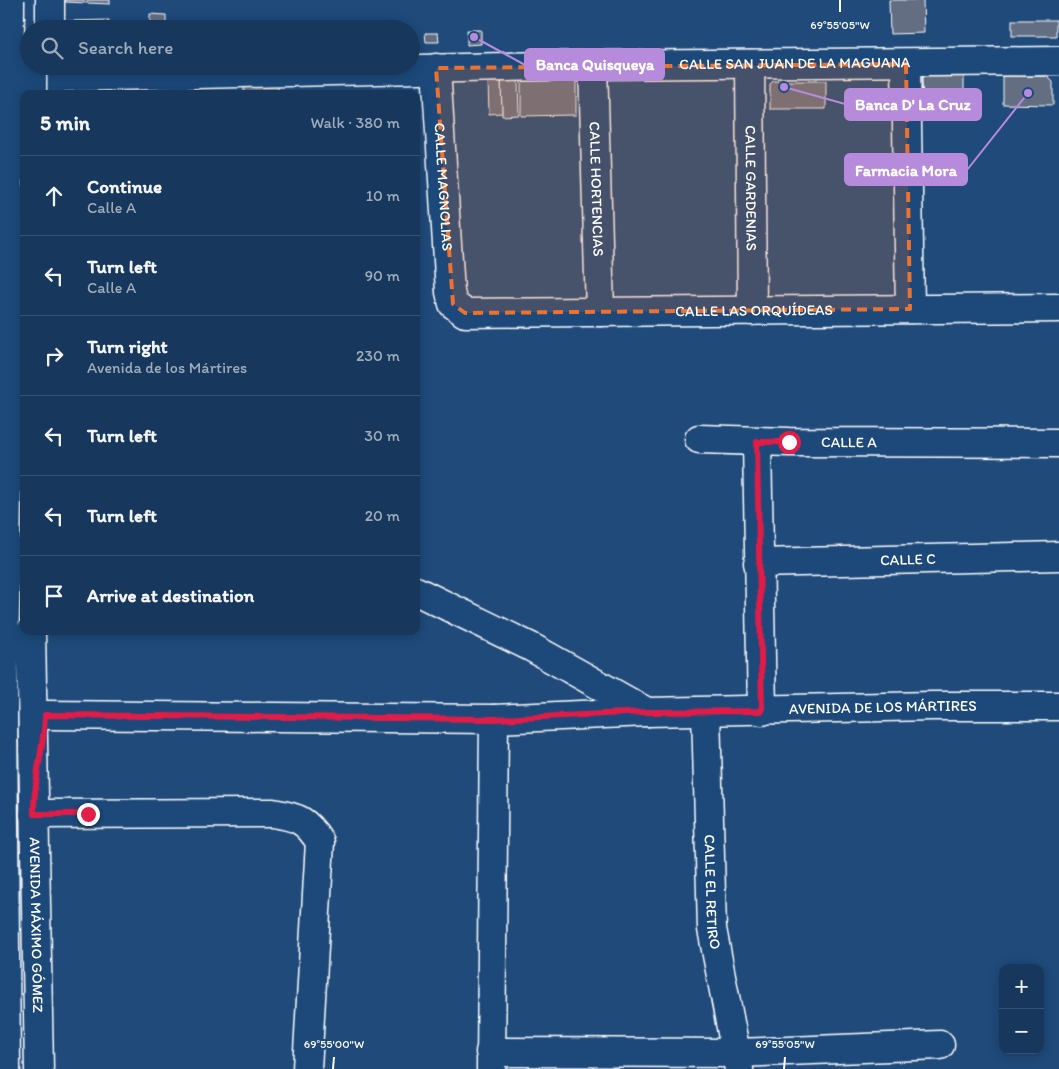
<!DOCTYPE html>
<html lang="en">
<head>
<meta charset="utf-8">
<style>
	:root { --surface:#17385c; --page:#203f62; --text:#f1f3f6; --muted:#9eacbb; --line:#365272 }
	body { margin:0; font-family:Itim,sans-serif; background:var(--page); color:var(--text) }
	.controls { position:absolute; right:15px; bottom:15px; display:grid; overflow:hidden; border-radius:10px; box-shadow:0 2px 12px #0003 }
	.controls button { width:45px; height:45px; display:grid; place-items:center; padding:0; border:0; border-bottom:1px solid var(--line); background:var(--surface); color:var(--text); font:25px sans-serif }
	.stop { position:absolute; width:15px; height:15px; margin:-11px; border:4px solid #e11d48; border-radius:50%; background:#fff }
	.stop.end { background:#e11d48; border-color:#fff; box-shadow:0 1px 5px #0008 }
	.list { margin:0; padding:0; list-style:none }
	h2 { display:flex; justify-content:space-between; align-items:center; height:65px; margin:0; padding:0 20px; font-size:21px }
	h2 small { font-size:16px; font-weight:400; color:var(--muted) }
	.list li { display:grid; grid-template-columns:32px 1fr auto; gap:15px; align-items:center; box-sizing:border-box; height:80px; padding:0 20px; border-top:1px solid var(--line) }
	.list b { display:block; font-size:19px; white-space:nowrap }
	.list p { margin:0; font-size:16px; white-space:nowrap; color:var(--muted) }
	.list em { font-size:16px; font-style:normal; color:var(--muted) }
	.icon { flex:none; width:28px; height:28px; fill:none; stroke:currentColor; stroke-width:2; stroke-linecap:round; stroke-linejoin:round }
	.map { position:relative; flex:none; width:1059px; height:1069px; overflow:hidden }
	.search { position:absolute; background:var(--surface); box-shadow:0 2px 12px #0003; left:20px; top:20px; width:400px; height:55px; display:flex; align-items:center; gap:12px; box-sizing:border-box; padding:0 18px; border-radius:28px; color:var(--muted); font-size:19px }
	.panel { position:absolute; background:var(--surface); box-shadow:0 2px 12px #0003; left:20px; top:90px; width:400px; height:545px; border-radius:10px }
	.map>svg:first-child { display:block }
	.building { fill:#636e83; stroke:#fff }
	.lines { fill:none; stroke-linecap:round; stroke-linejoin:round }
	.minor-casing { stroke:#fff; stroke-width:31 }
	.major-casing { stroke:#fff; stroke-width:31 }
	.minor { stroke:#1f4a7a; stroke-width:28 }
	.major { stroke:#1f4a7a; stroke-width:28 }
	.major-bridge-casing { stroke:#fff; stroke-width:31; stroke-linecap:butt }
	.major-bridge { stroke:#1f4a7a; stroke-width:28 }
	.route { stroke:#e11d48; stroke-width:6 }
	.marked { fill:#eb7230; fill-opacity:0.2; stroke:#eb7230; stroke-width:4; stroke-dasharray:10 6; stroke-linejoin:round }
	.ticks { fill:none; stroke:#fff; stroke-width:2 }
	.labels { text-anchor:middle; stroke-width:4; stroke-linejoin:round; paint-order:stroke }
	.street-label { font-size:15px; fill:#fff; stroke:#1f4a7a }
	.ticks-label { font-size:12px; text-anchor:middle; fill:#fff; stroke:#1f4a7a; stroke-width:4; stroke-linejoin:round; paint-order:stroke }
	.leader { fill:none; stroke:#b68bdc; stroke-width:2 }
	.callout-dot { fill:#b68bdc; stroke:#1f4a7a; stroke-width:2 }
	.callout { fill:#b68bdc; stroke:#b68bdc; stroke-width:2 }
	.callout-label { font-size:16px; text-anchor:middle; font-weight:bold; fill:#fff }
</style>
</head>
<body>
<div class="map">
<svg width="1059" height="1069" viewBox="0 0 1059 1069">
	<rect width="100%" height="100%" fill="#1f4a7a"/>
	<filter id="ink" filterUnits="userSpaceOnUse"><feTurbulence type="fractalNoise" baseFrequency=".02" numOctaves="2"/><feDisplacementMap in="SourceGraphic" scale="10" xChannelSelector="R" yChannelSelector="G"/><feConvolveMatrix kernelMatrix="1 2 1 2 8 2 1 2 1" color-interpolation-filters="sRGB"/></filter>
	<g filter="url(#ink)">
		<!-- building -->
		<g class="building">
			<path d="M65 0H110V4L65 2Z"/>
			<path d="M889 0H923L924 33 890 34Z"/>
			<path d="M150 14 166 15V29H150Z"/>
			<path d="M109 20V29H66V21Z"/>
			<rect x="1012" y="20" width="44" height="16"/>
			<path d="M467 30H481V44L467 45Z"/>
			<path d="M425 33H438L439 42H426Z"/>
			<path d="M925 75H964V107H923L922 78Z"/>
			<path d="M1003 76H1047L1053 82V105L1003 104Z"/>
			<path d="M518 80 519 115 502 116 501 81Z"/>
			<path d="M521 80H576V115L521 116Z"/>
			<path d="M488 81H501L502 113 489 114Z"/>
			<path d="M773 81H826V109H770V84Z"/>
			<rect x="244" y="85" width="34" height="9"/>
		</g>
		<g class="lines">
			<!-- minor casing -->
			<g class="minor-casing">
				<g id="minor">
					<path id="s1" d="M750 64 752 311"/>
					<path d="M906 64 910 309"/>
					<path id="s2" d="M593 65 600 312"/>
					<path id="s3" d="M436 68 450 292 453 304 465 313 1059 308"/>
					<path id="s4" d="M26 78 593 65 1059 61"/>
					<path id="s5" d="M699 439 789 442 1059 443"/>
					<path d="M757 442 762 711"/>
					<path id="s6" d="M758 563 1059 556"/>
					<path d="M416 591 531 647 647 712"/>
					<path id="s7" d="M706 712 712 929 739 1069"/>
					<path id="s8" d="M45 715 494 719 647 712 932 706H1059"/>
					<path d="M34 814 273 813C298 817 306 820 320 842L307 1069"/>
					<path d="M490 1052 736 1053 940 1045"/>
					<path d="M491 1069 494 719"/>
				</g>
			</g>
			<!-- major casing -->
			<g class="major-casing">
				<g id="major">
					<path d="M50 0V29"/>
					<path d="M50 66V94"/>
					<path id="s9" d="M31 631 39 1069"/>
					<path d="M6 1069 3 714 8 438"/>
				</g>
			</g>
			<!-- minor -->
			<use href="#minor" class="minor"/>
			<!-- major -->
			<use href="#major" class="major"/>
			<!-- major-bridge casing -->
			<g class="major-bridge-casing">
				<g id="major-bridge">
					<path d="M32 94V66"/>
					<path d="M8 438 10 0"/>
				</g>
			</g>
			<!-- major-bridge -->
			<use href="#major-bridge" class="major-bridge"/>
		</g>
	</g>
	<g class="lines" filter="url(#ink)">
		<!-- route -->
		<path class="route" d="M88 814H34C33 781 44 749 45 715L494 719 647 712 762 711 757 442H789"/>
	</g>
	<!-- marked area -->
	<path class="marked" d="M906 64 910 309 465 313 453 304 436 68Z"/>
	<!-- ticks -->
	<path class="ticks" d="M840 12V0M333 1069 334 1057M784 1069 785 1057"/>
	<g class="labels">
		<!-- street labels -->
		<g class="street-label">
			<text dy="5" stroke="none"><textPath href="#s4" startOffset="769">CALLE SAN JUAN DE LA MAGUANA</textPath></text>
			<text dy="5" stroke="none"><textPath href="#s3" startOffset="119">CALLE MAGNOLIAS</textPath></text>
			<text dy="5" stroke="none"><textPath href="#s1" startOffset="124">CALLE GARDENIAS</textPath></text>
			<text dy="5" stroke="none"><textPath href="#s2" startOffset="124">CALLE HORTENCIAS</textPath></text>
			<text dy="5" stroke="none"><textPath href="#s3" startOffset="541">CALLE LAS ORQUÍDEAS</textPath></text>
			<text dy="5" stroke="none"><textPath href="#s5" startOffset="150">CALLE A</textPath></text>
			<text dy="5" stroke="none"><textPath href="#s6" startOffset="150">CALLE C</textPath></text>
			<text dy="5" stroke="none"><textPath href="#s8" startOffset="838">AVENIDA DE LOS MÁRTIRES</textPath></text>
			<text dy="5" stroke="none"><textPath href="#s7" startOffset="180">CALLE EL RETIRO</textPath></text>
			<text dy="5" stroke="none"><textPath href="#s9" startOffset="294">AVENIDA MÁXIMO GÓMEZ</textPath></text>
		</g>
	</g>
	<g class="ticks-label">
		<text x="840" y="29">69°55'05"W</text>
		<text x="334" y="1048">69°55'00"W</text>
		<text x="785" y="1048">69°55'05"W</text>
	</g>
	<!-- callouts -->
	<path class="leader" d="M474 37L525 65M784 87L845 104M1028 93L967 170"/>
	<g class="callout-dot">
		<circle cx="474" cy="37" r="5"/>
		<circle cx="784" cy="87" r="5"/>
		<circle cx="1028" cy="93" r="5"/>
	</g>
	<g class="callout">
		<rect x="525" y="49" width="139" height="31" rx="5"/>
		<rect x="845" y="89" width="136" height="31" rx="5"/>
		<rect x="845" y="154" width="122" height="31" rx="5"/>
	</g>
	<g class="callout-label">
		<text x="595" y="70">Banca Quisqueya</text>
		<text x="913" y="110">Banca D' La Cruz</text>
		<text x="906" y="176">Farmacia Mora</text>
	</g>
</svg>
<div class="controls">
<button>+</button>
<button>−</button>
</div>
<div class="stop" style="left:789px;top:442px"></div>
<div class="stop end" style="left:88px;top:814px"></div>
<div class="search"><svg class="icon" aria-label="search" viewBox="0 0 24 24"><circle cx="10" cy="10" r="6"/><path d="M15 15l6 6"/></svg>Search here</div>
<section class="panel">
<h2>5 min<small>Walk · 380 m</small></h2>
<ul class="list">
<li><svg class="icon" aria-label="ahead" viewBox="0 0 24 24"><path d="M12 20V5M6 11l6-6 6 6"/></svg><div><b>Continue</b><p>Calle A</p></div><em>10 m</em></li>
<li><svg class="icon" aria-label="left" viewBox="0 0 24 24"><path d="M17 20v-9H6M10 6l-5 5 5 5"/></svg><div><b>Turn left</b><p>Calle A</p></div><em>90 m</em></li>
<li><svg class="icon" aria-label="right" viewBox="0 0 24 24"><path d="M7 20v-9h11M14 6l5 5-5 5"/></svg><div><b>Turn right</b><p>Avenida de los Mártires</p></div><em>230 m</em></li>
<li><svg class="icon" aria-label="left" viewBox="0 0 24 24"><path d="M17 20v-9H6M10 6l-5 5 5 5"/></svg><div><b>Turn left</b></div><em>30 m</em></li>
<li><svg class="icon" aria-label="left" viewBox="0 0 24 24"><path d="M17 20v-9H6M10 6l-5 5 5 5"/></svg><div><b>Turn left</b></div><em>20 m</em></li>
<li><svg class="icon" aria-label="arrive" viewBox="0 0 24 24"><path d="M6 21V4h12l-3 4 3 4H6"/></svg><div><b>Arrive at destination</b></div></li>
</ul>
</section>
</div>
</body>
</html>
